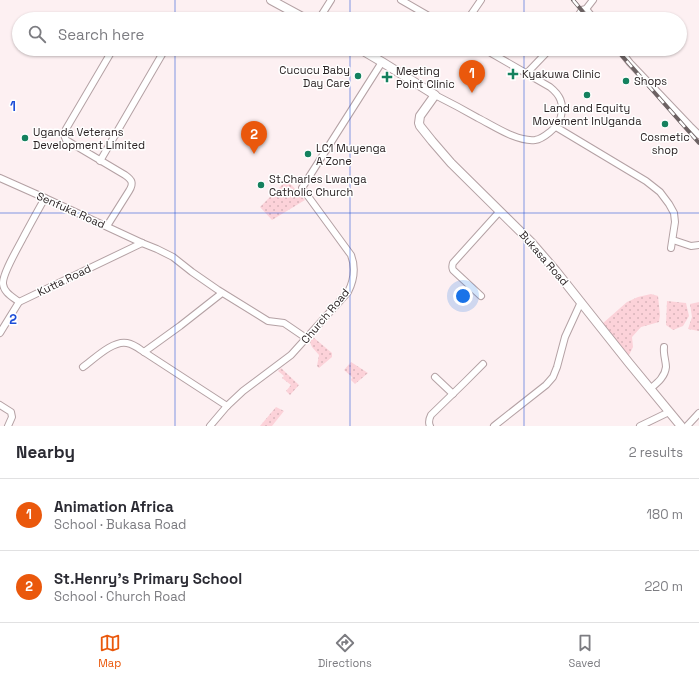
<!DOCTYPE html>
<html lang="en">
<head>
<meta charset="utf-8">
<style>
	:root { --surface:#fff; --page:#f2f2f3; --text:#2b2b33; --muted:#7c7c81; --line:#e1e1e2; --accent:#ea580c }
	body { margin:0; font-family:"Space Grotesk",sans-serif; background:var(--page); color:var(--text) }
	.you { position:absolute; left:463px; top:296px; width:14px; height:14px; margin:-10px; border:3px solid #fff; border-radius:50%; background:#1a73e8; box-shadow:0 0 0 6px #1a73e833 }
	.badge { display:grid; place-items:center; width:26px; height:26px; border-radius:50%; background:var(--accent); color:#fff; font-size:13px; font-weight:700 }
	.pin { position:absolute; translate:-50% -33px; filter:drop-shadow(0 1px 2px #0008) }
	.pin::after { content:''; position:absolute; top:21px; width:14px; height:12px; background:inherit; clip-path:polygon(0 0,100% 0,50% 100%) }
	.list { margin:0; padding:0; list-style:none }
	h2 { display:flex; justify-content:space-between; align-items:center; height:52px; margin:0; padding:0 16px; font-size:17px }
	h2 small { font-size:13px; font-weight:400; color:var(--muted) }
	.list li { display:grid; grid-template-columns:26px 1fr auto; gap:12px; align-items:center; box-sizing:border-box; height:72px; padding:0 16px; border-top:1px solid var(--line) }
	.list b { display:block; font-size:15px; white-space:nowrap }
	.list p { margin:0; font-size:13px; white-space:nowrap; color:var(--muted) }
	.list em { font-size:13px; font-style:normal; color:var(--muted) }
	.icon { flex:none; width:22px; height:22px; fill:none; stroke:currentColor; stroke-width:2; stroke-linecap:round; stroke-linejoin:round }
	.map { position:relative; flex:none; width:699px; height:426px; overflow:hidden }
	.search { position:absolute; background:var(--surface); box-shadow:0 1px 3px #0004; left:12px; right:12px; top:12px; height:44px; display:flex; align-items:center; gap:10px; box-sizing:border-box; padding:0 14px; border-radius:22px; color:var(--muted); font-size:15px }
	.sheet { height:196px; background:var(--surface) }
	nav { display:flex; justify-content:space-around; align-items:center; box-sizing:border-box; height:56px; border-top:1px solid var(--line); background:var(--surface); font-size:11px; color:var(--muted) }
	nav a { display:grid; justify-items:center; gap:2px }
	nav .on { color:var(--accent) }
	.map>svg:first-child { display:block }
	.green { fill:url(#green-dots) }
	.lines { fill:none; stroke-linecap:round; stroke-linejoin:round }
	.minor-casing { stroke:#b4a1a4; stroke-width:8 }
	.tertiary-casing { stroke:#b4a1a4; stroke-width:10 }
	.minor { stroke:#fff; stroke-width:6 }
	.tertiary { stroke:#fff; stroke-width:8 }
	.rail-casing { stroke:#6c6263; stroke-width:4 }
	.rail { stroke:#fff; stroke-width:2.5; stroke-dasharray:8; stroke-linecap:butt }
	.grid { fill:none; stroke:#1d4ed8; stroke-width:1; stroke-opacity:0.55 }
	.poi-dot { fill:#14815e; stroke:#fff; stroke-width:1.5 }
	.labels { text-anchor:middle; stroke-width:3; stroke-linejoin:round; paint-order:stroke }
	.poi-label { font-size:11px; fill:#2b2324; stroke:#fff; text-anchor:start }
	.street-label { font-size:11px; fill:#2b2324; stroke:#fff }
	.grid-label { font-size:13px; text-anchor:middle; font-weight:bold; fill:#1d4ed8; stroke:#fff; stroke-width:3; stroke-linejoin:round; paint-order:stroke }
</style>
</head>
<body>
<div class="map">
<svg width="699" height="426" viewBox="0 0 699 426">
	<defs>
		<pattern id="green-dots" width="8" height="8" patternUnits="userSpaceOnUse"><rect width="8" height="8" fill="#fcd2d9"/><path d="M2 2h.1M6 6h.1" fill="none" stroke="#d8b4ba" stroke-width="1.8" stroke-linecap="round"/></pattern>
	</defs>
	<rect width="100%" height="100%" fill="#fdf0f2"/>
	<!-- green -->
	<g class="green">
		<path d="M287 180 305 200 272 220 260 207Z"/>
		<path d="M651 294 658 296 660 315 659 322 641 327 632 337 633 347 628 357 602 324 627 302 638 297Z"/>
		<path d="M667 301 686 303 689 316 683 326 673 330 666 325Z"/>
		<path d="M699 302V331L688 329 692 317 690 304Z"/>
		<path d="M313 337 332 353V357L319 368 317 366 319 355 312 347 309 340Z"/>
		<path d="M351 362 368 373 355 384 351 380 352 377 344 370Z"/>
		<path d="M281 368 299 385 290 395 286 391 291 385 282 378 284 376 278 371Z"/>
		<path d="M276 407 284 411 272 426H260Z"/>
	</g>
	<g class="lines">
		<!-- minor casing -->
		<g class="minor-casing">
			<g id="minor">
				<path d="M401 0 434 19"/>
				<path d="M586 9 594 19"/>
				<path d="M319 19 331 0"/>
				<path d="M468 19 481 0"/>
				<path d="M576 19 582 10 586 9 593 0"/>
				<path d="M619 49 630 63 690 126 699 135"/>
				<path d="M526 74 550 49"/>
				<path d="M435 95C449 102 464 110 478 118 494 126 517 142 535 140 542 139 546 135 551 131 556 127 560 123 561 116 564 103 560 95 550 87L484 49"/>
				<path d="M556 127 646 181 660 192 669 204 674 213 675 222 671 248"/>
				<path d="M100 161 164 51"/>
				<path d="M0 178 45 198 142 243 157 249 173 257 192 272 218 290 268 321 284 323 306 338"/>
				<path d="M107 226 129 191C134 183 132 180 125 175L66 140 64 135 66 129 113 49"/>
				<path d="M673 240 691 246 699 245"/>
				<path d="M481 296 453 270C452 268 452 266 453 263L500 211"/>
				<path d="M19 302C13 297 4 293 3 284 2 274 19 246 24 236 31 223 38 210 45 198"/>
				<path d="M0 333 19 302 142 243"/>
				<path d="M144 352 180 326 222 293"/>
				<path d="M83 367C94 359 113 340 127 343 132 344 137 347 141 350L227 406"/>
				<path d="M435 377 453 394"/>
				<path d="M650 389C657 383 665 377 666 367 666 361 663 354 664 347"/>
				<path d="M0 405 11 412 12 417 8 426"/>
				<path d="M210 426 227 406 243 391 291 355 348 292C354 280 356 268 351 255L302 188 382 62"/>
				<path d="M430 426C428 422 429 419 431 415L465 382 483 364"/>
				<path d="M494 426 546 385 553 377 557 367 565 337 581 302"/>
				<path d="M640 426 669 412"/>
				<path d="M687 426 699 413"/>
			</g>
		</g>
		<!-- tertiary casing -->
		<g class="tertiary-casing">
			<g id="tertiary">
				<path d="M271 0 306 19"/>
				<path d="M360 49 382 62 435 95 420 116 419 123 420 126 432 141 451 163 531 242 556 271 629 363 681 426"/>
			</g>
		</g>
		<!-- minor -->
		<use href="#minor" class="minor"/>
		<!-- tertiary -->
		<use href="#tertiary" class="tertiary"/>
		<!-- rail casing -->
		<g class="rail-casing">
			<g id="rail">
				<path d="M573 0 589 19"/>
				<path d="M616 49 699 143"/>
			</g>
		</g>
		<!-- rail -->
		<use href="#rail" class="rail"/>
	</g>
	<!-- grid -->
	<path class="grid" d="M175 0V19M350 0V19M524 0V19M175 49V426M350 49V426M524 49V426M0 213H699"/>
	<!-- markers -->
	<g class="poi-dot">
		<path d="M511 68h4v4h4v4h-4v4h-4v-4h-4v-4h4z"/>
		<circle cx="358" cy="76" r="4"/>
		<path d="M385 71h4v4h4v4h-4v4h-4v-4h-4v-4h4z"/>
		<circle cx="626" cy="81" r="4"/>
		<circle cx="587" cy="95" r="4"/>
		<circle cx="665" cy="124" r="4"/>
		<circle cx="25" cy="138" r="4"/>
		<circle cx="308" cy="154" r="4"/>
		<circle cx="261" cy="185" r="4"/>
	</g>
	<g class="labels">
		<!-- poi labels -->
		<g class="poi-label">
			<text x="350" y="74" text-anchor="end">Cucucu Baby<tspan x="350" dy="13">Day Care</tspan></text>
			<text x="396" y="75">Meeting<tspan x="396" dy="13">Point Clinic</tspan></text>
			<text x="522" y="78">Kyakuwa Clinic</text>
			<text x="634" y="85">Shops</text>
			<text x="587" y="112" text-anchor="middle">Land and Equity<tspan x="587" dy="13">Movement InUganda</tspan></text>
			<text x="33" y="136">Uganda Veterans<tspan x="33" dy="13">Development Limited</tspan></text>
			<text x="665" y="141" text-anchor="middle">Cosmetic<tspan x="665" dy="13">shop</tspan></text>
			<text x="316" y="152">LC1 Muyenga<tspan x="316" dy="13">A Zone</tspan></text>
			<text x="269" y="183">St.Charles Lwanga<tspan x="269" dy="13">Catholic Church</tspan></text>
		</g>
		<!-- street labels -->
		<g class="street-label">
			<text transform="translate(71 210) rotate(24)" y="4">Senfuka Road</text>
			<text transform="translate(544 258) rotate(49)" y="4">Bukasa Road</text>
			<text transform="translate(64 280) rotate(-26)" y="4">Kutta Road</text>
			<text transform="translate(325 316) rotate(-50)" y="4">Church Road</text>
		</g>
	</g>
	<g class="grid-label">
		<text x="13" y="111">1</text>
		<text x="13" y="324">2</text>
	</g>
</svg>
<div class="you"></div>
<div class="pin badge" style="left:472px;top:93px">1</div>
<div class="pin badge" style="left:254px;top:154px">2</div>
<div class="search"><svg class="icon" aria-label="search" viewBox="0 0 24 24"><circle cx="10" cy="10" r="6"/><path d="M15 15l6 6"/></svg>Search here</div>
</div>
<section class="sheet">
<h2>Nearby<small>2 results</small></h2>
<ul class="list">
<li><span class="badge">1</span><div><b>Animation Africa</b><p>School · Bukasa Road</p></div><em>180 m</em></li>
<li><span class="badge">2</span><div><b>St.Henry's Primary School</b><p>School · Church Road</p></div><em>220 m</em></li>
</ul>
</section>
<nav>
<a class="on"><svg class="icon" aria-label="map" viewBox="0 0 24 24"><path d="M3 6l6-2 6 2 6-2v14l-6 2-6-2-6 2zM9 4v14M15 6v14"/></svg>Map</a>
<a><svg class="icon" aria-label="directions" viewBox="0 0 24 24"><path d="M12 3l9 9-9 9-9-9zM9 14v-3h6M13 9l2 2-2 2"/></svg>Directions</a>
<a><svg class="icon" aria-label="saved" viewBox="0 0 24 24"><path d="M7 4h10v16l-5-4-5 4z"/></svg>Saved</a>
</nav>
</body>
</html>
